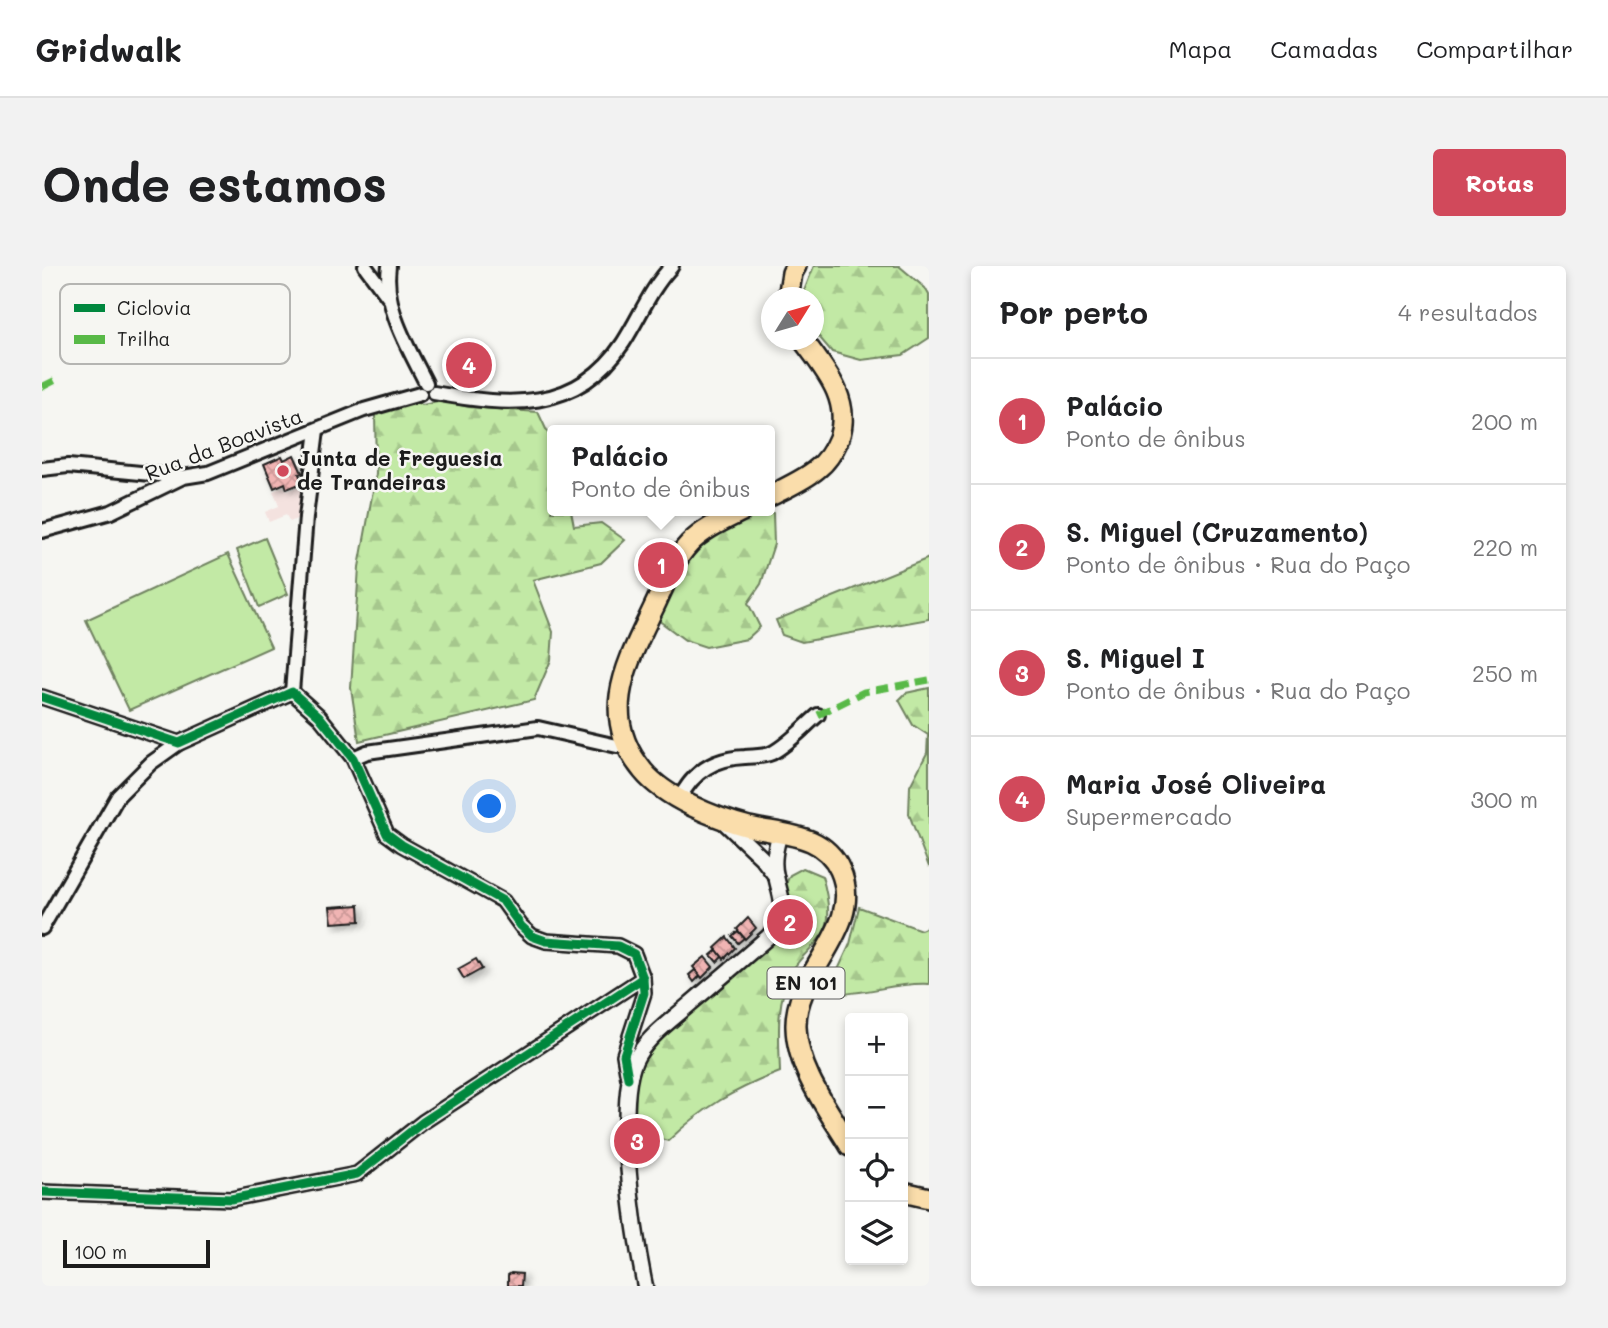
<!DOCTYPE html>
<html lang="pt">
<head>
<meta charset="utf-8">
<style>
	:root { --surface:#fff; --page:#f2f2f2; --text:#202124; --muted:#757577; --line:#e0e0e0; --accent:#d1495b }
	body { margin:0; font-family:Mali,sans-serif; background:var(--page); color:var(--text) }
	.controls { position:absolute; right:21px; bottom:21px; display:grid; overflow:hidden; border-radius:7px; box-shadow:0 4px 10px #0003 }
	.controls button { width:63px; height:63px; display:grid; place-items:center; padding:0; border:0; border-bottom:2px solid var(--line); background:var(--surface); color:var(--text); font:35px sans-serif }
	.compass { position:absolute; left:719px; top:21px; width:63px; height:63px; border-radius:50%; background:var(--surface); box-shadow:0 4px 10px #0003; rotate:53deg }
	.scale { position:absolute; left:21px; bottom:18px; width:147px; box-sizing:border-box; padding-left:7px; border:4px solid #1c1c1c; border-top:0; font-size:19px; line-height:24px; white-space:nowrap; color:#1c1c1c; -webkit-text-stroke:5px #f6f6f2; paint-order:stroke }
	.you { position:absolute; left:448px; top:541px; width:24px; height:24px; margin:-18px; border:5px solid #fff; border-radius:50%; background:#1a73e8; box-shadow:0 0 0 10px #1a73e833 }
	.badge { display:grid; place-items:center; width:46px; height:46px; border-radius:50%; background:var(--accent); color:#fff; font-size:23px; font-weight:700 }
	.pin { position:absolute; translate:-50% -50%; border:4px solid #fff; box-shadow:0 2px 7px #0006 }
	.popup { position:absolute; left:505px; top:159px; width:228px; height:91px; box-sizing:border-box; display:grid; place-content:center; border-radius:7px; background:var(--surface); filter:drop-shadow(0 2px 5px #0005); font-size:23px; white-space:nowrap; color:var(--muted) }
	.popup b { font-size:26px; color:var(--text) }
	.popup::after { content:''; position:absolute; left:50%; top:100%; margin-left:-14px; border:14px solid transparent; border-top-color:var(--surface) }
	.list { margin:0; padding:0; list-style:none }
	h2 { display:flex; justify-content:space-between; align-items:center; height:91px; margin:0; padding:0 28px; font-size:30px }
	h2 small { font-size:23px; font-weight:400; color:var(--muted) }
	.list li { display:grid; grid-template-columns:46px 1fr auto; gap:21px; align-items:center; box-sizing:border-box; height:126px; padding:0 28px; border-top:2px solid var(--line) }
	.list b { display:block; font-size:26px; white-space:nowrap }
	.list p { margin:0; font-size:23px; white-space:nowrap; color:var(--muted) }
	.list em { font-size:23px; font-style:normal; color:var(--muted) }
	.icon { flex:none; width:38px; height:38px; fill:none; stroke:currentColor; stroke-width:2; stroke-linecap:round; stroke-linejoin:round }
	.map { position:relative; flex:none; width:887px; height:1020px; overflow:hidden; border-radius:7px }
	header { display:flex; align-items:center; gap:42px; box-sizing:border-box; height:98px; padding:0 35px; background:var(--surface); border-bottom:2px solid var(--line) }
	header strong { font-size:33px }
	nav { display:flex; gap:38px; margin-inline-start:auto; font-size:24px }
	.intro { display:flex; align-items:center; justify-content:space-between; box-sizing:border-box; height:168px; padding:0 42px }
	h1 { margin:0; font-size:49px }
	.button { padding:18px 32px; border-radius:7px; background:var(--accent); color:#fff; font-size:24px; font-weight:700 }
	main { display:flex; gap:42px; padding:0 42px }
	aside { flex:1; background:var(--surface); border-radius:7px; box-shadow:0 4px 10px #0003 }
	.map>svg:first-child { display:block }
	.built { fill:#f4e2df }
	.forest { fill:url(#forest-firs); stroke:#6f8260; stroke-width:2 }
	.park { fill:#c2e9a5; stroke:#6f8260; stroke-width:2 }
	.building { fill:url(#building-cross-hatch); stroke:#1c1c1c; stroke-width:2; filter:url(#shadow) }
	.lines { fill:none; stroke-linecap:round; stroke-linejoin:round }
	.minor-casing { stroke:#1c1c1c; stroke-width:18 }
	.tertiary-casing { stroke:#1c1c1c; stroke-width:19 }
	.primary-casing { stroke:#1c1c1c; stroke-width:24 }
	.minor { stroke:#f6f6f2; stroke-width:12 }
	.tertiary { stroke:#f6f6f2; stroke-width:14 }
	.primary { stroke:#faddab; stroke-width:19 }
	.quiet { stroke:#58b947; stroke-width:7; stroke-dasharray:14 7; stroke-linecap:butt }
	.cycleway-casing { stroke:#f6f6f2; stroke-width:13 }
	.cycleway { stroke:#00873e; stroke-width:9 }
	.poi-dot { fill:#d1495b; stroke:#f6f6f2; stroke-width:2.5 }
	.labels { text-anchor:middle; stroke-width:5; stroke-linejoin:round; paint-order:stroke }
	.shield { fill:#f6f6f2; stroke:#5d5d5c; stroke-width:2 }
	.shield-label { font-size:19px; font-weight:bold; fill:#1c1c1c }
	.street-label { font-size:21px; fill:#1c1c1c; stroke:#f6f6f2 }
	.poi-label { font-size:21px; font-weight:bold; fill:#1c1c1c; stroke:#f6f6f2; text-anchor:start }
	.key { fill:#f6f6f2; stroke:#b5b5b2; stroke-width:2 }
	.key-label { font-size:19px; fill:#1c1c1c }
</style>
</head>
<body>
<header>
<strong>Gridwalk</strong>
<nav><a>Mapa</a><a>Camadas</a><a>Compartilhar</a></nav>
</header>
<div class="intro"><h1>Onde estamos</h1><a class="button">Rotas</a></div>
<main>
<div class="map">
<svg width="887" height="1020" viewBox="0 0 887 1020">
	<defs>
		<pattern id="forest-firs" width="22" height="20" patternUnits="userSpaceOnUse" patternTransform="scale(1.75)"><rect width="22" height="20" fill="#c2e9a5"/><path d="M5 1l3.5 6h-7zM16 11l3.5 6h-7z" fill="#a6c78d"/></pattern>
		<pattern id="building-cross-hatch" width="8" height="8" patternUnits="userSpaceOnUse" patternTransform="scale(1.75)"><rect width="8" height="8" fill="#f0b4b3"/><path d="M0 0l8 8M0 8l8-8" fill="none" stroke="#cd9a99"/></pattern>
		<filter id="shadow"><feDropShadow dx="4" dy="4" stdDeviation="3.5" flood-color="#0004"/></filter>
	</defs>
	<rect width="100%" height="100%" fill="#f6f6f2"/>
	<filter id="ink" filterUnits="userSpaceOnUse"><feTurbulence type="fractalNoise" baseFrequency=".0143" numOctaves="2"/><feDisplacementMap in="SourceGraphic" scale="14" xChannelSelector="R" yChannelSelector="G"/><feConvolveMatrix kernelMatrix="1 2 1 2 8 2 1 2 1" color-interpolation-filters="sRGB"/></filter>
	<g filter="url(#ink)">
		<!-- built -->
		<path class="built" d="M262 218 264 223 261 250 248 256 244 249 227 256 223 246 237 240 231 225 242 220 245 225Z"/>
		<!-- forest -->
		<g class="forest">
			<path d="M772 0H857L883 22 887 29V72L861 89 819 94 790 86 772 65V32L760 30Z"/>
			<path d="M401 135 427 141 496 146 510 176V245H529L532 260 559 257 583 274 559 297 491 314 511 366 509 394 492 434 317 475 309 422 317 301 334 208 333 146 374 136 380 139Z"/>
			<path d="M723 245 731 247 732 278 719 318 706 337 718 361 705 373 664 381 643 374 616 354C627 323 642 286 672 268 688 259 706 252 723 245Z"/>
			<path d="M887 292V353L760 376 740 369 734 354Z"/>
			<path d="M887 422V601L867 548 868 520 885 487 886 469 871 459 857 434 864 427Z"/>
			<path d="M761 602 780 610C785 627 791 652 781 668 772 681 758 691 750 705 733 736 737 772 738 806 693 823 660 842 626 875L611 871 593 857 594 813 605 785 628 761 741 666 750 642 743 620 748 609Z"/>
			<path d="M817 641 879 664 887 660V718C855 716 826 728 794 728L788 721 808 678Z"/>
		</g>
		<!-- park -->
		<g class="park">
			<path d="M223 272 246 328 217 341 195 284Z"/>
			<path d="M186 288 229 381 87 444 44 354Z"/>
		</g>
		<!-- building -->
		<g class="building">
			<path d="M252 189 260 207 257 208 260 217 245 223 243 217 232 222 222 198 240 190 242 194Z"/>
			<path d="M317 639 318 655 290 657 288 641Z"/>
			<path d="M706 652 714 662 703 673 695 663Z"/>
			<path d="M696 665 702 672 696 677 690 670Z"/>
			<path d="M685 671 693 682 682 693 673 682Z"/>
			<path d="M675 684 680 691 675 696 669 689Z"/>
			<path d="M663 691 671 701 660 712 651 701Z"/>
			<path d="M434 693 440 703 422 713 416 703Z"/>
			<path d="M653 704 658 710 652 716 647 709Z"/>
			<path d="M469 1007 480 1008 479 1020H466V1009Z"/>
		</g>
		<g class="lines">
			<!-- minor casing -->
			<g class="minor-casing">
				<g id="minor">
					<path d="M323 0 346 31"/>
					<path d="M347 0C341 41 366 81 384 117"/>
					<path d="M392 127C465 140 534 148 581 77 598 51 608 23 630 0"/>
					<path d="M0 203 26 200 140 211"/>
					<path d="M0 265 69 246 141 211 166 207 322 144 378 128"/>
					<path d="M250 426 264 251 275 164"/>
					<path d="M0 431 137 477 250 426 277 450 311 492 345 568 360 579 461 635 479 660 490 670 504 675 576 680 592 688 601 712 602 727 582 789 586 812"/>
					<path d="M311 492 325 486 496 462 575 480 584 479"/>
					<path d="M638 532C651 506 673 492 703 491 712 490 721 491 730 487 747 478 762 461 776 449"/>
					<path d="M0 662 76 530 109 497 137 477"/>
					<path d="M0 926 189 933 315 908 381 856 601 712"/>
				</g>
			</g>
			<!-- tertiary casing -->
			<g class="tertiary-casing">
				<g id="tertiary">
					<path d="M680 554 720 592 733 609"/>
					<path d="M603 1020C593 972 571 829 596 789 609 768 631 753 649 737 675 715 701 693 726 671 748 647 740 638 734 610 730 595 734 581 738 566"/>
				</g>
			</g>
			<!-- primary casing -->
			<g class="primary-casing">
				<g id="primary">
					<path d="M746 32 750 7 754 0"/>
					<path d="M728 230C743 222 762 214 775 203 786 195 792 184 797 172 810 133 782 103 761 74"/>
					<path d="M700 245C682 254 661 263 647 278 630 296 622 321 611 343 585 398 555 449 601 505 623 532 673 552 707 561 741 569 782 567 798 604 824 662 752 704 754 761 755 804 787 845 808 880"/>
					<path d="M861 926 887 932"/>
				</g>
			</g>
			<!-- minor -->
			<use href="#minor" class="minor"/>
			<!-- tertiary -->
			<use href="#tertiary" class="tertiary"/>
			<!-- primary -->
			<use href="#primary" class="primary"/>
			<!-- quiet -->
			<g class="quiet">
				<path d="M0 121 18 112"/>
				<path d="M776 449 822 426 887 414"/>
			</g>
			<!-- cycleway casing -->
			<g class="cycleway-casing">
				<g id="cycleway">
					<path d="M0 431 137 477 250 426 277 450 311 492 345 568 360 579 461 635 479 660 490 670 504 675 576 680 592 688 601 712 602 727 582 789 586 812"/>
					<path d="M0 926 189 933 315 908 381 856 601 712"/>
				</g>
			</g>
			<!-- cycleway -->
			<use href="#cycleway" class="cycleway"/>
		</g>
	</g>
	<!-- markers -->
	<circle class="poi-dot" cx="241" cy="205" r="7"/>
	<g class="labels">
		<!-- shield labels -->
		<rect class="shield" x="725.5" y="701.5" width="77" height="31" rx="5"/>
		<g class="shield-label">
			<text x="764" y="724">EN 101</text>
		</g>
		<!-- street labels -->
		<g class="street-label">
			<text transform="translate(182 179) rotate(-21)" y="7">Rua da Boavista</text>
		</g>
		<!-- poi labels -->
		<g class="poi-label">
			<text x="255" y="200">Junta de Freguesia<tspan x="255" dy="24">de Trandeiras</tspan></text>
		</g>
	</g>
	<!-- legend -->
	<rect x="18" y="18" width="230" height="80" rx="10" class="key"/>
	<rect x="32" y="38" width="31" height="8" fill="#00873e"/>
	<rect x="32" y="69" width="31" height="9" fill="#58b947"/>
	<g class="key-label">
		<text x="75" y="49">Ciclovia</text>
		<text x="75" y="80">Trilha</text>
	</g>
</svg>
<div class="controls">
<button>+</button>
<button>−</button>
<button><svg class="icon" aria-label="locate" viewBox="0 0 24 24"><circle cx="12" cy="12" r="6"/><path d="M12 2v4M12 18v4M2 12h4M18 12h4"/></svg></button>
<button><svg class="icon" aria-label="layers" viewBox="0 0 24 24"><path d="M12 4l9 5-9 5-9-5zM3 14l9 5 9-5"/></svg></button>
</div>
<svg class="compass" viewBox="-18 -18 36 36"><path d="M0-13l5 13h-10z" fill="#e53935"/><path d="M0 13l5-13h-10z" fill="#757577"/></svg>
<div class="scale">100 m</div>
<div class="you"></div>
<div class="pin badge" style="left:619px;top:299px">1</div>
<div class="popup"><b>Palácio</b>Ponto de ônibus</div>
<div class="pin badge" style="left:748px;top:656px">2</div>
<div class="pin badge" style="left:595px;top:875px">3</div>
<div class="pin badge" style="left:427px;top:99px">4</div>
</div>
<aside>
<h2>Por perto<small>4 resultados</small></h2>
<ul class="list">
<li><span class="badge">1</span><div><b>Palácio</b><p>Ponto de ônibus</p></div><em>200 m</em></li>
<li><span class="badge">2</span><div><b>S. Miguel (Cruzamento)</b><p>Ponto de ônibus · Rua do Paço</p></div><em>220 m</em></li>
<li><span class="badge">3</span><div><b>S. Miguel I</b><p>Ponto de ônibus · Rua do Paço</p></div><em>250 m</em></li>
<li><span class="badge">4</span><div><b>Maria José Oliveira</b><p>Supermercado</p></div><em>300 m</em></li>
</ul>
</aside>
</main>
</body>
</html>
